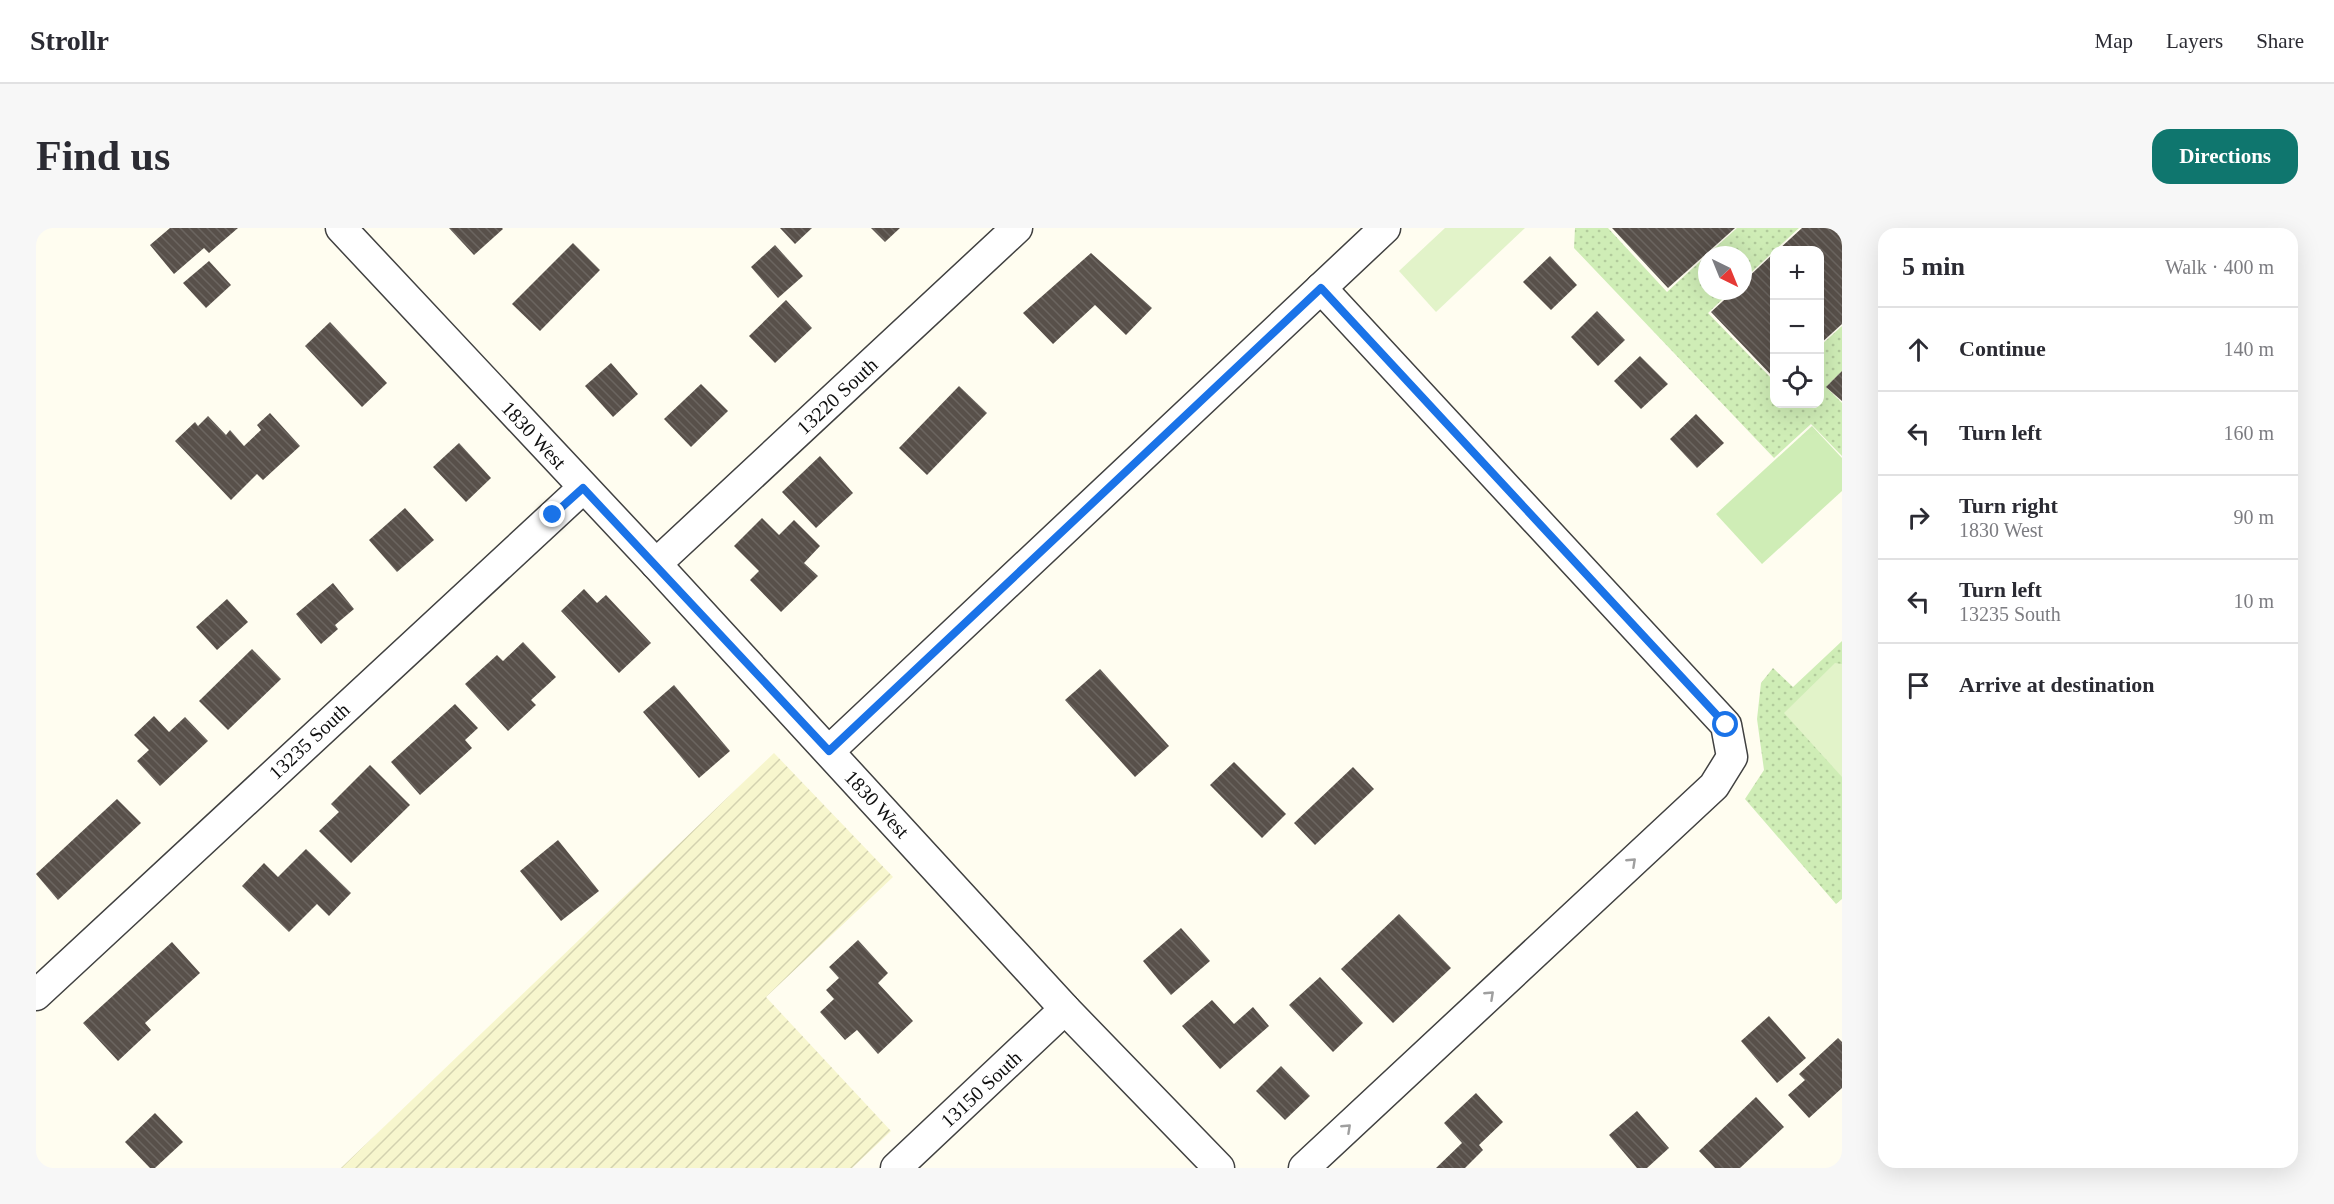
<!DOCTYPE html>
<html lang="en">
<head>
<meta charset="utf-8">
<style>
	:root { --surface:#fff; --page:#f7f7f7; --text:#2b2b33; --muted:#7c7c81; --line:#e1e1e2; --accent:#0f766e }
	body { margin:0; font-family:Georgia,serif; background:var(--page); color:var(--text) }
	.controls { position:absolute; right:18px; top:18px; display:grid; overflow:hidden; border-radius:12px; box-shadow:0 6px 24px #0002 }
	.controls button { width:54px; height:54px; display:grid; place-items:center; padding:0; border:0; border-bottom:2px solid var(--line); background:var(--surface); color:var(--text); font:30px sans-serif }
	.compass { position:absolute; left:1662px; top:18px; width:54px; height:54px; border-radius:50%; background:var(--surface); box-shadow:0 6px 24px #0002; rotate:137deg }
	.stop { position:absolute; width:18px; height:18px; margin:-14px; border:4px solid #1a73e8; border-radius:50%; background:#fff }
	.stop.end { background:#1a73e8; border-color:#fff; box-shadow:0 2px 6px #0008 }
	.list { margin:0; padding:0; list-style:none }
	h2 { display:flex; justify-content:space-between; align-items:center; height:78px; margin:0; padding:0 24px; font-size:26px }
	h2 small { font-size:20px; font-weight:400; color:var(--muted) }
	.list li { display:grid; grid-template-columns:39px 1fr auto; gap:18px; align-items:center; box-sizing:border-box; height:84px; padding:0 24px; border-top:2px solid var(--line) }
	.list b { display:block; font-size:22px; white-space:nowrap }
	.list p { margin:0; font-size:20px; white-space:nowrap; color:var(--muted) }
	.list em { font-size:20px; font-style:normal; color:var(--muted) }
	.icon { flex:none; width:33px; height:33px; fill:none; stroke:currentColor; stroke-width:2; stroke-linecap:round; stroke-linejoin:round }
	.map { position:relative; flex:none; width:1806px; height:940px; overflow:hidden; border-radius:18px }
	header { display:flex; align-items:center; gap:36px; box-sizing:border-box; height:84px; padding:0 30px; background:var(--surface); border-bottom:2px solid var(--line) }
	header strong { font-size:28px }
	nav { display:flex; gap:33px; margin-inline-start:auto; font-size:21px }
	.intro { display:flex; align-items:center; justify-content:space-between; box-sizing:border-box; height:144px; padding:0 36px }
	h1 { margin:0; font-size:42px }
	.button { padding:15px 27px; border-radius:18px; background:var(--accent); color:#fff; font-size:21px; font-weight:700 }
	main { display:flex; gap:36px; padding:0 36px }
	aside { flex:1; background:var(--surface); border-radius:18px; box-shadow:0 6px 24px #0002 }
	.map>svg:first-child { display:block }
	.farmland { fill:url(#farmland-furrows) }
	.grass { fill:url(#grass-dots) }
	.park { fill:#cfedb6 }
	.pitch { fill:#e2f3c9 }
	.building { fill:url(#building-back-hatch) }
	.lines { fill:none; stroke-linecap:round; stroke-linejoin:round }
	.minor-casing { stroke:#414141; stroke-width:33 }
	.minor { stroke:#fff; stroke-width:30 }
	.oneway { stroke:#9f9f9f }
	.route { stroke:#1a73e8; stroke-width:8 }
	.labels { text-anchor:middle; stroke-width:6; stroke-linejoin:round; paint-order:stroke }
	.street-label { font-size:20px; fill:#0e0e0e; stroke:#fff }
</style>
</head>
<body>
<header>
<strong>Strollr</strong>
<nav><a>Map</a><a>Layers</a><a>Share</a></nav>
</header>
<div class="intro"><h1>Find us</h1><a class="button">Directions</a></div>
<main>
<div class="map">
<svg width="1806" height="940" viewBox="0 0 1806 940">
	<defs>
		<pattern id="farmland-furrows" width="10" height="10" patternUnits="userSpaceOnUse" patternTransform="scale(1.5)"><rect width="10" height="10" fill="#f7f6cd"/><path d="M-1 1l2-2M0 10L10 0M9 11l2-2" fill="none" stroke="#d3d2af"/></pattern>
		<pattern id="grass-dots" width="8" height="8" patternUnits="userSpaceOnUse" patternTransform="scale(1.5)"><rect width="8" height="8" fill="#cfedb6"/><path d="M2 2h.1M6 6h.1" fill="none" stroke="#b1ca9b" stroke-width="1.8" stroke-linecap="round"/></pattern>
		<pattern id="building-back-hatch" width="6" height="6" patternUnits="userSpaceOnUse" patternTransform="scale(1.5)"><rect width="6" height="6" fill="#58504a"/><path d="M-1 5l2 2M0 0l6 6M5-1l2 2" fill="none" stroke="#6b6560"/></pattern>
	</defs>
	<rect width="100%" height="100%" fill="#fffdf0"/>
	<!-- farmland -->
	<path class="farmland" d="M738 525 857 649 730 769 855 903 816 940H305Z"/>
	<!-- grass -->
	<g class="grass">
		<path d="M1539 0H1572L1631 64 1671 27V63H1695L1672 85 1738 153V176H1784V118L1806 98V143L1790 159 1806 175V228L1775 196 1738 230 1538 20Z"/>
		<path d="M1701 0H1763L1707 52V27H1671Z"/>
		<path d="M1806 413V671L1800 676 1709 571 1728 542 1721 491 1725 455 1737 440 1757 459Z"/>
	</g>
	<!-- park -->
	<path class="park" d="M1776 198 1806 230V263L1726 336 1680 286Z"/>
	<!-- pitch -->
	<g class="pitch">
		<path d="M1409 0H1489L1400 84 1363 43Z"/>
		<path d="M1799 435 1806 436V549L1748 485Z"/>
	</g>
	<!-- building -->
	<g class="building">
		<path d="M134 0H202L173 25 168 20 138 46 114 17Z"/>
		<path d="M413 0H466L467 1 438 27Z"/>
		<path d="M744 0H776L759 16Z"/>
		<path d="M835 0H864L849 14Z"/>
		<path d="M1576 0H1699L1632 60Z"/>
		<path d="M1766 0H1806V96L1784 116V22H1742Z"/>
		<path d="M537 15 564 42 504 103 476 76Z"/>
		<path d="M739 17 767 48 742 70 715 39Z"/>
		<path d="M1055 25 1116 80 1090 107 1059 77 1017 116 987 85Z"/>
		<path d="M1738 25V150L1675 84 1698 63H1707V54Z"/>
		<path d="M1514 28 1541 57 1515 82 1487 54Z"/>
		<path d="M173 33 195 57 170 80 147 55Z"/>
		<path d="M750 72 776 100 739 135 713 108Z"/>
		<path d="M1561 83 1589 112 1562 138 1535 109Z"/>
		<path d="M294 94 351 155 326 179 269 118Z"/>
		<path d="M1604 128 1632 156 1605 181 1578 153Z"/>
		<path d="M575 135 602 166 577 189 549 158Z"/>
		<path d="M1806 143V173L1790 159Z"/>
		<path d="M665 156 692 183 655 219 628 191Z"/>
		<path d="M923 158 951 185 891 247 863 220Z"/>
		<path d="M234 185 264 218 227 252 221 246 195 272 139 213 159 194 162 198 172 188 190 207 194 202 208 218 225 202 221 197Z"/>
		<path d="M1660 186 1688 215 1661 240 1634 211Z"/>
		<path d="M423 215 455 250 430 274 397 239Z"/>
		<path d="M784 228 817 265 780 300 746 264Z"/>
		<path d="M369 280 398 312 361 344 333 312Z"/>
		<path d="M726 290 743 307 758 292 784 318 768 335 782 348 745 384 714 352 723 343 698 318Z"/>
		<path d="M297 355 318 381 299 397 302 401 285 416 260 386Z"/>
		<path d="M548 361 561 375 570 367 615 415 583 445 525 383Z"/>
		<path d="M191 371 212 394 181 422 160 399Z"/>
		<path d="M487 414 520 449 495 472 500 477 472 503 429 456 461 427 467 433Z"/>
		<path d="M216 421 245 451 192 502 163 473Z"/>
		<path d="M1064 441 1133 518 1099 549 1029 472Z"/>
		<path d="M638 457 694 523 663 550 607 484Z"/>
		<path d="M419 476 442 500 429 512 436 520 384 567 355 534Z"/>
		<path d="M118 488 133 504 149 489 172 513 124 558 101 533 113 522 98 507Z"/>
		<path d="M1198 534 1250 586 1226 610 1174 557Z"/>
		<path d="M334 537 374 577 315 635 283 603 303 584 295 576Z"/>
		<path d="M1317 539 1338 561 1279 617 1258 595Z"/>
		<path d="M81 571 105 595 22 672 0 646Z"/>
		<path d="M522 612 563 663 525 693 484 643Z"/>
		<path d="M270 621 315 665 293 688 281 676 253 704 206 658 228 635 242 649Z"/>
		<path d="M1363 686 1415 740 1357 795 1305 741Z"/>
		<path d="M1145 700 1174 733 1135 767 1107 733Z"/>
		<path d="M822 712 852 745 842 755 877 793 842 826 821 802 809 812 784 784 798 771 790 762 803 750 793 739Z"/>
		<path d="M136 714 164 745 109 795 115 802 82 833 47 795Z"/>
		<path d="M1284 749 1327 795 1297 824 1253 777Z"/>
		<path d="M1176 772 1198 796 1217 779 1233 798 1184 841 1146 798Z"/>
		<path d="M1733 788 1770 830 1741 855 1705 813Z"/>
		<path d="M1802 810 1806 814V860L1773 890 1752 867 1769 852 1763 846Z"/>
		<path d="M1245 838 1274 868 1249 892 1220 863Z"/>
		<path d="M1440 865 1467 894 1443 917 1447 922 1429 940H1400L1426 915 1408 895Z"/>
		<path d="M1720 869 1748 899 1704 940H1679L1663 923Z"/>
		<path d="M1601 883 1633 920 1611 940H1601L1573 907Z"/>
		<path d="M119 885 147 914 119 940H114L89 914Z"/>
	</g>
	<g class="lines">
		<!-- minor casing -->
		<g class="minor-casing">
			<g id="minor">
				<path d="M305 0 620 336 1029 781 1183 940"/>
				<path d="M620 336 981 0"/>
				<path d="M793 523 1349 0"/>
				<path d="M0 767 547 260"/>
				<path d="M860 940 1029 781"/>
				<path d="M1268 940 1678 558 1696 529 1690 497 1285 60"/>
			</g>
		</g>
		<!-- minor -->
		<use href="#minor" class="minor"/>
	</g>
	<!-- one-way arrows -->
	<defs><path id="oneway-chevron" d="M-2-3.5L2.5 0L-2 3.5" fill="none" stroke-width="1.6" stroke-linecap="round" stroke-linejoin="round" transform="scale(1.5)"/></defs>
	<g class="oneway">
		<use href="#oneway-chevron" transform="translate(1596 634) rotate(-43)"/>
		<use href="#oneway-chevron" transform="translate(1454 767) rotate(-43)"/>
		<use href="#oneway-chevron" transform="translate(1311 900) rotate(-43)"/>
	</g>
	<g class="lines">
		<!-- route -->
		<path class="route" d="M517 287 547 260 793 523 1285 60 1690 497"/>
	</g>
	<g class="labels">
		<!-- street labels -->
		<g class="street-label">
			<text transform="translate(801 168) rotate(-43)" y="7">13220 South</text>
			<text transform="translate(498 207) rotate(47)" y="7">1830 West</text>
			<text transform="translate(273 513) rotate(-43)" y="7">13235 South</text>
			<text transform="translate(841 576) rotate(47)" y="7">1830 West</text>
			<text transform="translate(945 861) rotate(-43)" y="7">13150 South</text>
		</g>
	</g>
</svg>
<div class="controls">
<button>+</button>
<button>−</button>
<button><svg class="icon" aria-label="locate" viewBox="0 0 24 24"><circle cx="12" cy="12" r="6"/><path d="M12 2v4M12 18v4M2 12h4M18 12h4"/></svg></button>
</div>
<svg class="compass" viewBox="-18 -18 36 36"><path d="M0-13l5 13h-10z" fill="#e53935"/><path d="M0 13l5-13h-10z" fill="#7c7c81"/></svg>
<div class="stop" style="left:1690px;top:497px"></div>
<div class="stop end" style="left:517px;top:287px"></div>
</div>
<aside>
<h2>5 min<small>Walk · 400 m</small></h2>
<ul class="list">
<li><svg class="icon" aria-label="ahead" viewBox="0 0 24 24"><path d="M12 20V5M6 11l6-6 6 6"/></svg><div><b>Continue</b></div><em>140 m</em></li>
<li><svg class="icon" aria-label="left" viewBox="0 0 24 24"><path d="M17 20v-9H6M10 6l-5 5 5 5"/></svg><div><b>Turn left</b></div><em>160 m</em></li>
<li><svg class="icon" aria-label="right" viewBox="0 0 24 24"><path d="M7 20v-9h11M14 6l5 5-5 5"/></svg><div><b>Turn right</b><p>1830 West</p></div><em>90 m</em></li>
<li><svg class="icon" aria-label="left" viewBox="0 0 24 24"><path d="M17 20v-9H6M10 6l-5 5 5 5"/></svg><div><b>Turn left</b><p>13235 South</p></div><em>10 m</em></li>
<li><svg class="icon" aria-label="arrive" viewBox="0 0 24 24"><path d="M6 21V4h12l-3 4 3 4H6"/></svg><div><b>Arrive at destination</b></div></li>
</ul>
</aside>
</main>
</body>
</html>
